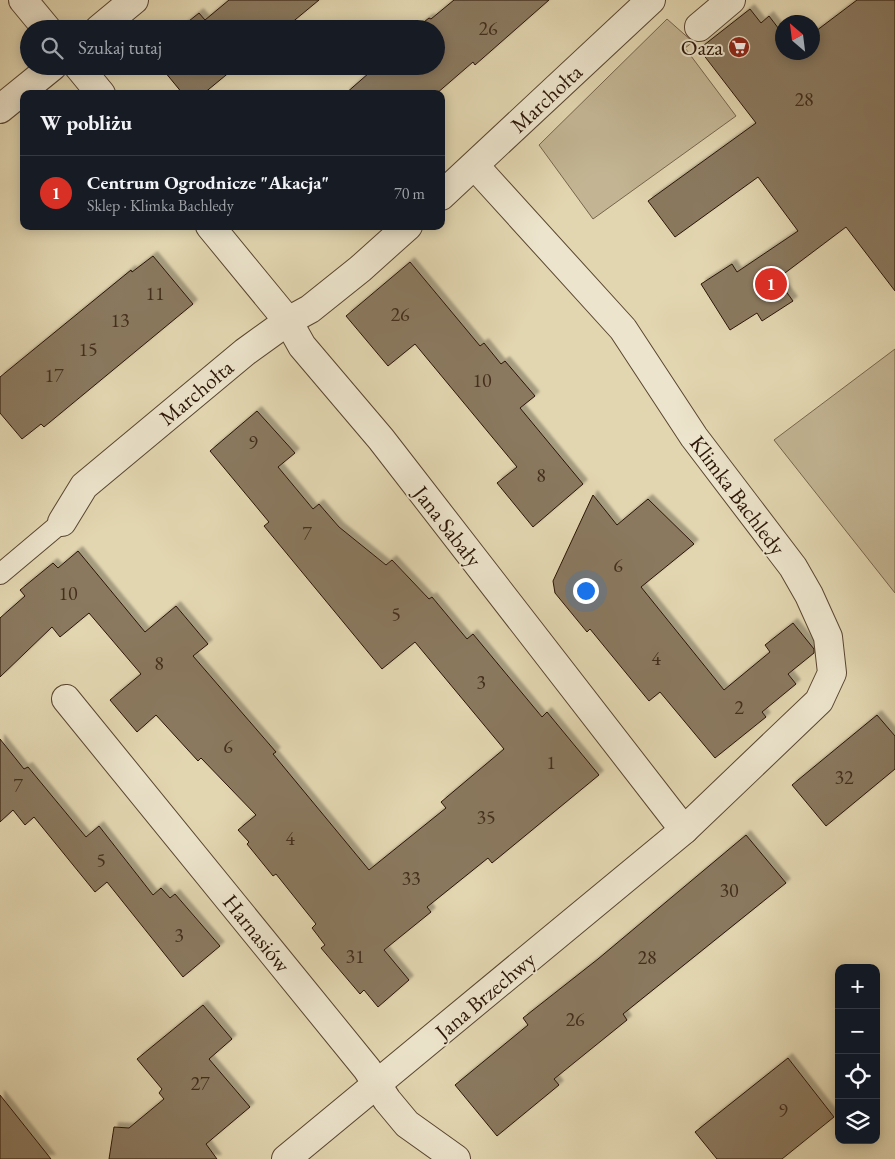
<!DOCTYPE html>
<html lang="pl">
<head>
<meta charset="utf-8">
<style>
	:root { --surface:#171b24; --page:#20242c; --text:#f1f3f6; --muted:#9ea1a6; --line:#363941; --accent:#d93025 }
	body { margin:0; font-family:"EB Garamond",serif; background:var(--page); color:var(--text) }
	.controls { position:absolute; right:15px; bottom:15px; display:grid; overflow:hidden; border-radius:10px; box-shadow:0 2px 12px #0003 }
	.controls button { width:45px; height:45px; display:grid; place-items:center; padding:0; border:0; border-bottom:1px solid var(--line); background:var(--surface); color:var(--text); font:25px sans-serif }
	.compass { position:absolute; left:775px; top:15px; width:45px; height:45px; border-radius:50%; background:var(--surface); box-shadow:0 2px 12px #0003; rotate:332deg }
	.you { position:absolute; left:585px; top:590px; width:18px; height:18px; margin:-12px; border:4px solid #fff; border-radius:50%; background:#1a73e8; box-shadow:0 0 0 8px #1a73e833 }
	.badge { display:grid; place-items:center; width:32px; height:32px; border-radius:50%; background:var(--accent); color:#fff; font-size:16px; font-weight:700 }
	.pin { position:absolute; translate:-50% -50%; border:2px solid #fff; box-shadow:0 1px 5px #0006 }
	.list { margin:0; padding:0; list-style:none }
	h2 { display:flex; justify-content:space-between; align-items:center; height:65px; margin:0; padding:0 20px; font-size:21px }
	h2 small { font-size:16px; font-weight:400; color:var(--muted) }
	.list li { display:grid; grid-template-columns:32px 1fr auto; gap:15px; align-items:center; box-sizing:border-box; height:75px; padding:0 20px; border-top:1px solid var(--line) }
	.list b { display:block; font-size:19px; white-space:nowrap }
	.list p { margin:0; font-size:16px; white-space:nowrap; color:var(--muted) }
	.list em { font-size:16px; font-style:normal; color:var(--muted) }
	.icon { flex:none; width:28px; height:28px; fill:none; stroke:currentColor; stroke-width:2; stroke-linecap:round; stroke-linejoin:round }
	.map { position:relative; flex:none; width:895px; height:1159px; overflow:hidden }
	.search { position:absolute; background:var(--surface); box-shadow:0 2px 12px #0003; left:20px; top:20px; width:425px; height:55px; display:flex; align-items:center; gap:12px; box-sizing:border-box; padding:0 18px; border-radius:28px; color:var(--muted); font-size:19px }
	.panel { position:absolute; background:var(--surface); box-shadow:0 2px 12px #0003; left:20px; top:90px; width:425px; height:140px; border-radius:10px }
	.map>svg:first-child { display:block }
	.green { fill:#c3b593; stroke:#77654c }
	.building { fill:#8a795e; stroke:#2b1506; filter:url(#shadow) }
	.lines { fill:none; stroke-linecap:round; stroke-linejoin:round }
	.service-casing { stroke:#594530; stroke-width:22 }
	.minor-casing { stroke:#594530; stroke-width:30 }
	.service { stroke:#ece4cc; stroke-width:20 }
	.minor { stroke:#ece4cc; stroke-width:28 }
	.labels { text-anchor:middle; stroke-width:4; stroke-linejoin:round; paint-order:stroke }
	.number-label { font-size:20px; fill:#432e1c }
	.poi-label { font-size:22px; fill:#2b1506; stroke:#ece4cc; text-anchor:end }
	.street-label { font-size:22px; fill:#2b1506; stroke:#ece4cc }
</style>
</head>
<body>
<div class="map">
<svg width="895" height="1159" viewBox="0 0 895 1159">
	<defs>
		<filter id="shadow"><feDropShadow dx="4.5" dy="-4.5" stdDeviation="1" flood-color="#0004"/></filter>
	</defs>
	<rect width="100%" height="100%" fill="#e2d6b0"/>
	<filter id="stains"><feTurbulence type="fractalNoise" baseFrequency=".004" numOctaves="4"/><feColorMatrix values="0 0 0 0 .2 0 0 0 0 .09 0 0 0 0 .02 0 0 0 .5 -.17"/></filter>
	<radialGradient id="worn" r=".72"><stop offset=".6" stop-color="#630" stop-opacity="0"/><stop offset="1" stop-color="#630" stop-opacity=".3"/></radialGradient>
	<!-- green -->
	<g class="green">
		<path d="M667 19 693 42 685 48 736 116 593 219 539 145Z"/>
		<path d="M895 349V593L774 440Z"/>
	</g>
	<!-- building -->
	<g class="building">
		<path d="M229 0H319L284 29H179L199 13 205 20Z"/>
		<path d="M454 0H549L475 65 473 62 436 94H345L377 66H436V29H415L429 18 431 19Z"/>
		<path d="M857 0H895V291L846 227 777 279 793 301 762 321 757 313 730 330 701 284 732 264 737 272 798 231 758 177 675 237 648 201 756 123 699 49 750 9 761 23 769 16 782 33V52H812V34Z"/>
		<path d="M160 66H237L203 94H183Z"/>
		<path d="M153 256 193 304 44 427 41 424 22 439 0 413V377L131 270 132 272Z"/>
		<path d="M410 262 480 346 484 343 501 364 505 361 535 396 520 408 583 484 533 527 497 483 517 467 415 344 388 366 346 316Z"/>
		<path d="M257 411 295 453 278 467 313 509 319 504 339 527 386 565 392 560 429 599 432 597 467 639 473 634 542 717 547 712 599 775 492 863 488 858 427 907 431 912 384 950 409 980 378 1007 364 990 360 994 321 948 325 945 312 928 316 924 276 874 273 876 247 844 249 842 238 830 256 815 201 758 198 761 156 715 137 732 110 700 141 674 89 613 60 637 52 627 0 677V618L25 596 20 590 53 563 58 568 78 551 145 632 176 606 208 644 193 656 276 752 273 754 369 870 446 808 441 802 504 749 415 642 382 669 264 526 269 522 210 451Z"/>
		<path d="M593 495 617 525 648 499 694 544 641 587 724 690 770 652 765 645 793 623 814 649V653L788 674 796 684 762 712 766 717 715 758 660 692 649 701 590 629 587 632 555 593 553 581Z"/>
		<path d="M877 715 895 736V769L826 826 792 785Z"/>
		<path d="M0 739 24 769 28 767 86 837 99 826 153 895 161 888 170 898 175 894 220 946 183 977 107 882 95 892 34 817 25 825 13 810 0 822Z"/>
		<path d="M746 835 786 883 623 1014 627 1020 554 1079 559 1085 497 1136 455 1085 528 1025 523 1018 598 959Z"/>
		<path d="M203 1005 232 1039 209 1059 250 1107 206 1144 217 1159H109L114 1127 129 1128 164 1099 159 1093 162 1089 137 1059Z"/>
		<path d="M788 1058 834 1117 782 1159H717L695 1132Z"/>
		<path d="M0 1095 51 1159H0Z"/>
	</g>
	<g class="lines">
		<!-- service casing -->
		<g class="service-casing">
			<path id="service" d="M0 574 62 522"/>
		</g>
		<!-- minor casing -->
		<g class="minor-casing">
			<g id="minor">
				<path d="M23 0 47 29"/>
				<path d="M699 27 731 0"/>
				<path d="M99 29 134 0"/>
				<path d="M78 66 101 94"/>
				<path d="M0 109 53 66"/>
				<path d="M441 196 651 0"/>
				<path d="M210 226 288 321 302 346 381 439 684 830"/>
				<path d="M62 522 84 486 245 352 288 321 310 309 360 269 408 226"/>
				<path d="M66 699 367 1069 387 1100 407 1124 456 1159"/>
				<path d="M286 1159 684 830 819 701 832 673 828 637 809 595 793 567 694 437 623 329 475 166"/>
			</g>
		</g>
		<!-- service -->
		<use href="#service" class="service"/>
		<!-- minor -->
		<use href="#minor" class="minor"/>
	</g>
	<!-- icons -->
	<defs>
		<g id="supermarket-disc" transform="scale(1.125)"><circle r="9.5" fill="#8f2418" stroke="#ece4cc"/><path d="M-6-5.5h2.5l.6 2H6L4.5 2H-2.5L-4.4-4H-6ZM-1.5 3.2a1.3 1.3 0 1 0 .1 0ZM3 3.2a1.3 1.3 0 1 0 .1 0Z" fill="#fff"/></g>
	</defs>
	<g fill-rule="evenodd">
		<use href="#supermarket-disc" x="739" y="47"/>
	</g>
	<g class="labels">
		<!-- number labels -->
		<g class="number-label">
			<text x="488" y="35">26</text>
			<text x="804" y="106">28</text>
			<text x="155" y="300">11</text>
			<text x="400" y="321">26</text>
			<text x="120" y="327">13</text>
			<text x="88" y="356">15</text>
			<text x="54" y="382">17</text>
			<text x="482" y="387">10</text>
			<text x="253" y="449">9</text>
			<text x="541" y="482">8</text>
			<text x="307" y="540">7</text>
			<text x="618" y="572">6</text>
			<text x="68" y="600">10</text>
			<text x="396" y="621">5</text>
			<text x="656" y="665">4</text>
			<text x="159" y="670">8</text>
			<text x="481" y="689">3</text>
			<text x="739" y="714">2</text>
			<text x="228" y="753">6</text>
			<text x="551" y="769">1</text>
			<text x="844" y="784">32</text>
			<text x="18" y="792">7</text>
			<text x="486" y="824">35</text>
			<text x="290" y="845">4</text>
			<text x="101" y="867">5</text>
			<text x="411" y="885">33</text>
			<text x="729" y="897">30</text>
			<text x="179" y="942">3</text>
			<text x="355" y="963">31</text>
			<text x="647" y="964">28</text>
			<text x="575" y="1026">26</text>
			<text x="200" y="1090">27</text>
			<text x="783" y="1117">9</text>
		</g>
		<!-- poi labels -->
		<g class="poi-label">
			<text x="723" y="55">Oaza</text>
		</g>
		<!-- street labels -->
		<g class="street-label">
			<text transform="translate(546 98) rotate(-43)" y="8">Marchołta</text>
			<text transform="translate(196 392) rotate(-40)" y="8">Marchołta</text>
			<text transform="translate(738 495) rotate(53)" y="8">Klimka Bachledy</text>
			<text transform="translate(448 526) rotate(52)" y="8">Jana Sabały</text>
			<text transform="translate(257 933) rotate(51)" y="8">Harnasiów</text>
			<text transform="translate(485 995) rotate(-40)" y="8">Jana Brzechwy</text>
		</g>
	</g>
	<rect width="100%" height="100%" filter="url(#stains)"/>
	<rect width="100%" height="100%" fill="url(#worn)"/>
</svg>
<div class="controls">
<button>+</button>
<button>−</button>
<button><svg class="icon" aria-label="locate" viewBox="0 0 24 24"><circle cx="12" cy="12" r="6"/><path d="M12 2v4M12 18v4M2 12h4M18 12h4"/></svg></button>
<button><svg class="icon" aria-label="layers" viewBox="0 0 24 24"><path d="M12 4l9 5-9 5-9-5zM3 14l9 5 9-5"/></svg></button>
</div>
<svg class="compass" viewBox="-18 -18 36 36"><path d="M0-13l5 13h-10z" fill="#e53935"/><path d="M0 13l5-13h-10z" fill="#9ea1a6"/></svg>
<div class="you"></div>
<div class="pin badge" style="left:771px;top:284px">1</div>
<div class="search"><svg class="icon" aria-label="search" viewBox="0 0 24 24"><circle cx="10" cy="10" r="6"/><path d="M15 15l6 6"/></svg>Szukaj tutaj</div>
<section class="panel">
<h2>W pobliżu<small></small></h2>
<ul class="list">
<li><span class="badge">1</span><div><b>Centrum Ogrodnicze &quot;Akacja&quot;</b><p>Sklep · Klimka Bachledy</p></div><em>70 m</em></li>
</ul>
</section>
</div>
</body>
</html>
